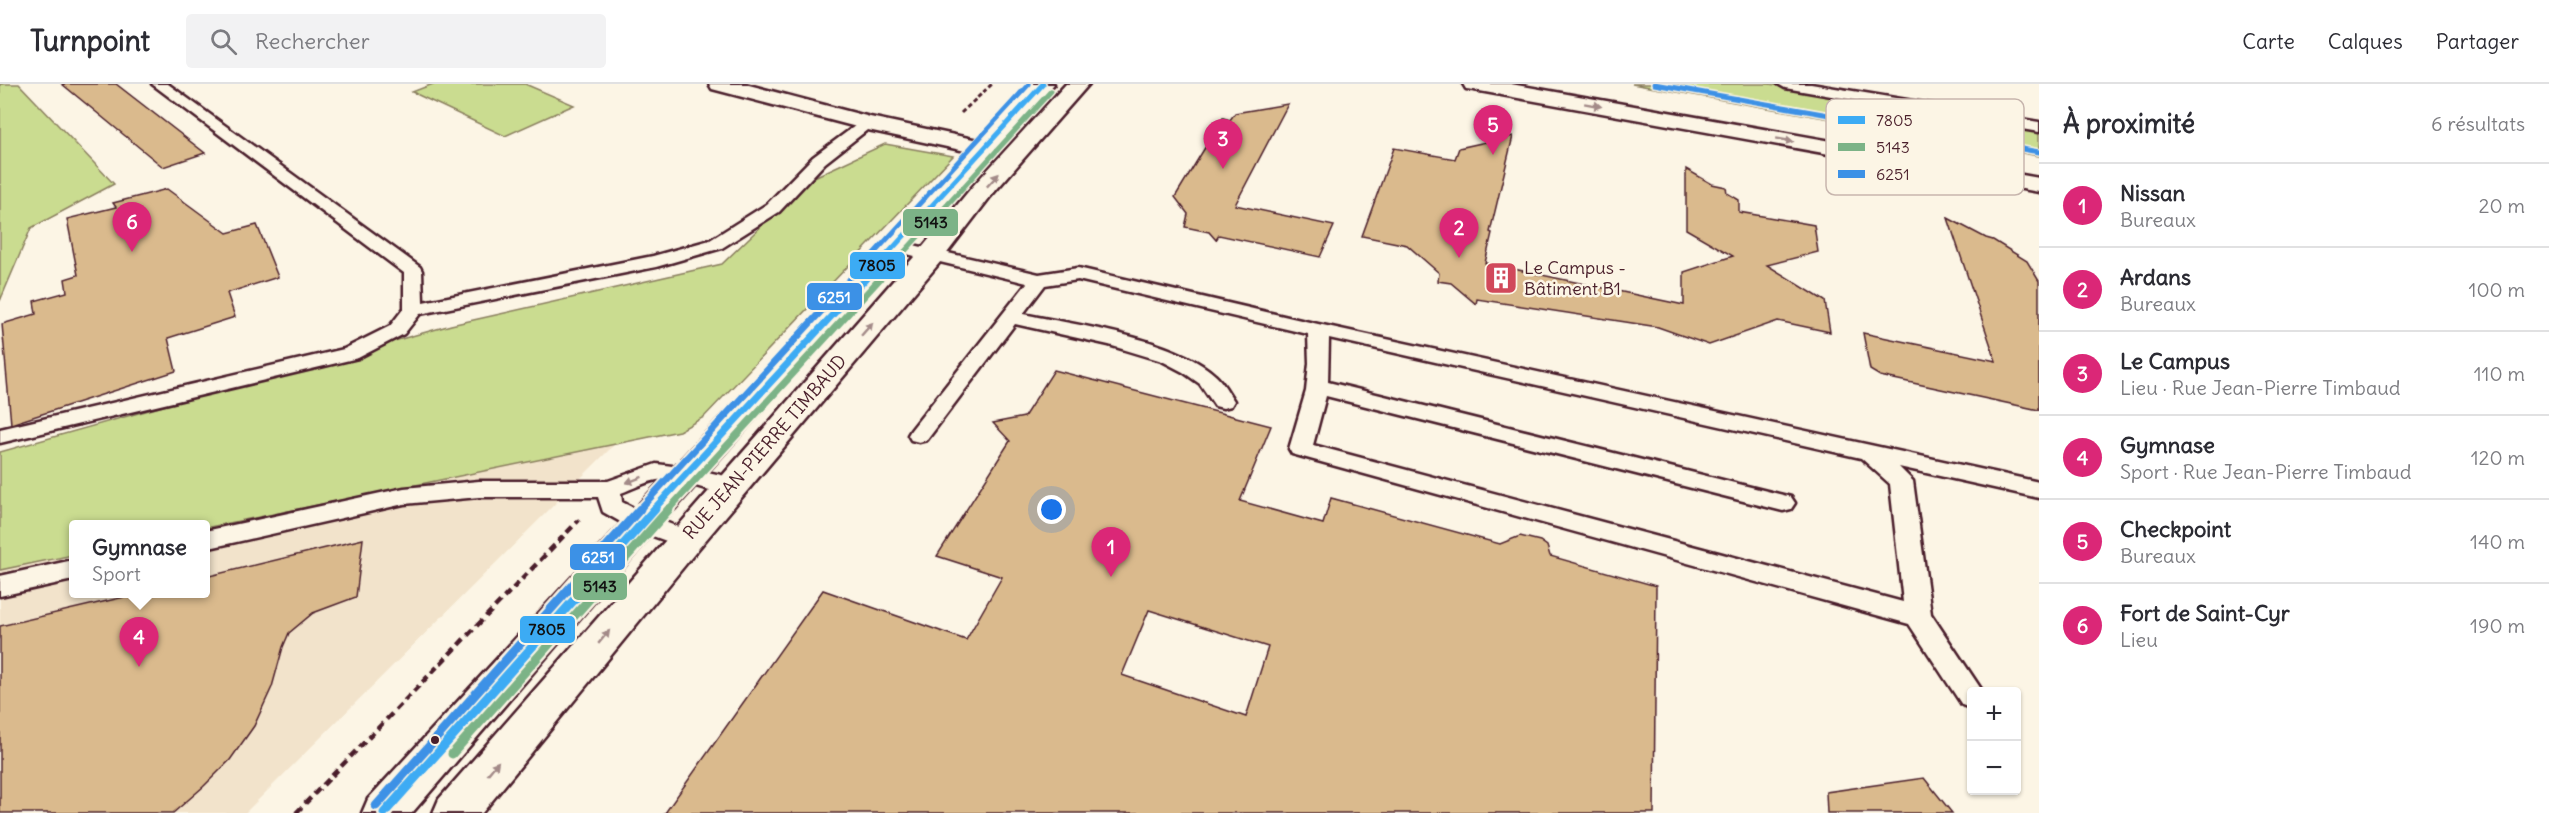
<!DOCTYPE html>
<html lang="fr">
<head>
<meta charset="utf-8">
<style>
	:root { --surface:#fff; --page:#f2f2f3; --text:#2b2b33; --muted:#7c7c81; --line:#e1e1e2; --accent:#db2777 }
	body { margin:0; font-family:Delius,sans-serif; background:var(--page); color:var(--text) }
	.controls { position:absolute; right:18px; bottom:18px; display:grid; overflow:hidden; border-radius:6px; box-shadow:0 2px 4px #0004 }
	.controls button { width:54px; height:54px; display:grid; place-items:center; padding:0; border:0; border-bottom:2px solid var(--line); background:var(--surface); color:var(--text); font:30px sans-serif }
	.you { position:absolute; left:1052px; top:426px; width:21px; height:21px; margin:-15px; border:4px solid #fff; border-radius:50%; background:#1a73e8; box-shadow:0 0 0 9px #1a73e833 }
	.badge { display:grid; place-items:center; width:39px; height:39px; border-radius:50%; background:var(--accent); color:#fff; font-size:20px; font-weight:700 }
	.pin { position:absolute; translate:-50% -50px; filter:drop-shadow(0 2px 3px #0008) }
	.pin::after { content:''; position:absolute; top:32px; width:21px; height:18px; background:inherit; clip-path:polygon(0 0,100% 0,50% 100%) }
	.popup { position:absolute; left:69px; top:436px; width:141px; height:78px; box-sizing:border-box; display:grid; place-content:center; border-radius:6px; background:var(--surface); filter:drop-shadow(0 2px 4px #0005); font-size:20px; white-space:nowrap; color:var(--muted) }
	.popup b { font-size:22px; color:var(--text) }
	.popup::after { content:''; position:absolute; left:50%; top:100%; margin-left:-12px; border:12px solid transparent; border-top-color:var(--surface) }
	.list { margin:0; padding:0; list-style:none }
	h2 { display:flex; justify-content:space-between; align-items:center; height:78px; margin:0; padding:0 24px; font-size:26px }
	h2 small { font-size:20px; font-weight:400; color:var(--muted) }
	.list li { display:grid; grid-template-columns:39px 1fr auto; gap:18px; align-items:center; box-sizing:border-box; height:84px; padding:0 24px; border-top:2px solid var(--line) }
	.list b { display:block; font-size:22px; white-space:nowrap }
	.list p { margin:0; font-size:20px; white-space:nowrap; color:var(--muted) }
	.list em { font-size:20px; font-style:normal; color:var(--muted) }
	.icon { flex:none; width:33px; height:33px; fill:none; stroke:currentColor; stroke-width:2; stroke-linecap:round; stroke-linejoin:round }
	.map { position:relative; flex:none; width:2039px; height:729px; overflow:hidden }
	header { display:flex; align-items:center; gap:36px; box-sizing:border-box; height:84px; padding:0 30px; background:var(--surface); border-bottom:2px solid var(--line) }
	header strong { font-size:28px }
	nav { display:flex; gap:33px; margin-inline-start:auto; font-size:21px }
	.search { width:420px; height:54px; background:var(--page); display:flex; align-items:center; gap:15px; box-sizing:border-box; padding:0 21px; border-radius:6px; color:var(--muted); font-size:22px }
	main { display:flex }
	aside { flex:1; background:var(--surface) }
	.map>svg:first-child { display:block }
	.built { fill:#f2e3cb }
	.green { fill:#cadc90; stroke:#8a7e5e; stroke-width:1.5 }
	.building { fill:#daba8d; stroke:#4a1f2b; stroke-width:1.5; fill-rule:evenodd }
	.lines { fill:none; stroke-linecap:round; stroke-linejoin:round }
	.lane-casing { stroke:#4a1f2b; stroke-width:5 }
	.street-casing { stroke:#4a1f2b; stroke-width:5 }
	.secondary-casing { stroke:#4a1f2b; stroke-width:5 }
	.path-far1 { stroke:#4a1f2b; stroke-width:3; stroke-dasharray:4.5 3; stroke-linecap:butt }
	.path { stroke:#4a1f2b; stroke-width:4.5; stroke-dasharray:8 5; stroke-linecap:butt }
	.lane { fill:#fcf5e5; fill-rule:evenodd }
	.street { fill:#fcf5e5; fill-rule:evenodd }
	.secondary { fill:#fcf5e5; fill-rule:evenodd }
	.bus-1-far2-casing { stroke:#fcf5e5; stroke-width:8 }
	.bus-1-far1-casing { stroke:#fcf5e5; stroke-width:11 }
	.bus-1-casing { stroke:#fcf5e5; stroke-width:14 }
	.bus-2-far2-casing { stroke:#fcf5e5; stroke-width:8 }
	.bus-2-far1-casing { stroke:#fcf5e5; stroke-width:11 }
	.bus-2-casing { stroke:#fcf5e5; stroke-width:14 }
	.bus-3-far2-casing { stroke:#fcf5e5; stroke-width:8 }
	.bus-3-far1-casing { stroke:#fcf5e5; stroke-width:11 }
	.bus-3-casing { stroke:#fcf5e5; stroke-width:14 }
	.bus-1-far2 { stroke:#3cabf4; stroke-width:5 }
	.bus-1-far1 { stroke:#3cabf4; stroke-width:7 }
	.bus-1 { stroke:#3cabf4; stroke-width:9 }
	.bus-2-far2 { stroke:#7cb387; stroke-width:5 }
	.bus-2-far1 { stroke:#7cb387; stroke-width:7 }
	.bus-2 { stroke:#7cb387; stroke-width:9 }
	.bus-3-far2 { stroke:#3c91e6; stroke-width:5 }
	.bus-3-far1 { stroke:#3c91e6; stroke-width:7 }
	.bus-3 { stroke:#3c91e6; stroke-width:9 }
	.oneway { fill:#a38a88 }
	.bus-dot { fill:#4a1f2b; stroke:#fcf5e5; stroke-width:2 }
	.labels { text-anchor:middle; stroke-width:5; stroke-linejoin:round; paint-order:stroke }
	.poi-label { font-size:18px; fill:#4a1f2b; stroke:#fcf5e5; text-anchor:start }
	.street-label { font-size:18px; fill:#4a1f2b; stroke:#fcf5e5 }
	.key { fill:#fcf5e5; stroke:#c7b5ad; stroke-width:1.5 }
	.key-label { font-size:16px; fill:#4a1f2b }
	.line-badge { stroke:#fcf5e5; stroke-width:2 }
	.badge-label { font-size:16px; text-anchor:middle; font-weight:bold; fill:#fff }
	.pale-badge-label { font-size:16px; text-anchor:middle; font-weight:bold; fill:#111 }
</style>
</head>
<body>
<header>
<strong>Turnpoint</strong>
<div class="search"><svg class="icon" aria-label="search" viewBox="0 0 24 24"><circle cx="10" cy="10" r="6"/><path d="M15 15l6 6"/></svg>Rechercher</div>
<nav><a>Carte</a><a>Calques</a><a>Partager</a></nav>
</header>
<main>
<div class="map">
<svg width="2039" height="729" viewBox="0 0 2039 729">
	<rect width="100%" height="100%" fill="#fcf5e5"/>
	<filter id="ink" filterUnits="userSpaceOnUse"><feTurbulence type="fractalNoise" baseFrequency=".0167" numOctaves="2"/><feDisplacementMap in="SourceGraphic" scale="12" xChannelSelector="R" yChannelSelector="G"/><feConvolveMatrix kernelMatrix="1 2 1 2 8 2 1 2 1" color-interpolation-filters="sRGB"/></filter>
	<g filter="url(#ink)">
		<!-- built -->
		<path class="built" d="M616 359 245 729H0V486L73 471V510H205V444Z"/>
		<!-- green -->
		<g class="green">
			<path d="M0 0H19L114 100 31 144 0 217Z"/>
			<path d="M433 0H525L574 21 505 52 412 8Z"/>
			<path d="M1632 0H1769L2039 45V72Z"/>
			<path d="M885 60 953 72 704 333 679 347 205 444V440H73V471L0 486V368L451 241 722 180 810 95Z"/>
		</g>
		<!-- building -->
		<g class="building">
			<path d="M62 0H116L205 69 163 83Z"/>
			<path d="M1288 20 1235 121 1334 142 1320 173 1219 151 1216 156 1209 148 1185 143 1188 130 1175 113 1223 34 1230 36 1235 29Z"/>
			<path d="M1513 52 1490 148 1492 149 1485 179 1684 221V188L1733 172 1686 145V85L1712 100 1726 103 1727 109 1739 116V128L1814 141 1818 168 1767 181 1825 217 1830 248 1778 237 1709 261 1658 243 1477 215 1476 220 1451 199 1438 197 1439 189 1407 161 1362 152 1394 64 1455 75 1459 64Z"/>
			<path d="M167 105 227 149 257 141 278 193 227 209 235 233 168 254 176 287 11 340 2 240 36 230 34 217 67 208 65 195 78 191 67 135 116 123 113 119Z"/>
			<path d="M1948 134 1986 154 1993 156 2027 177 2039 197V326L1880 292 1870 286 1863 249 1996 277Z"/>
			<path d="M1054 286 1271 342 1240 417 1323 440 1331 414 1500 460 1520 452 1540 457 1547 462 1550 472 1656 502 1654 729H665L823 506 966 556 1002 493 937 472 1010 357 993 339 1024 333ZM1149 526 1268 563 1246 633 1122 591Z"/>
			<path d="M363 455 356 513 313 529 289 549 283 563 272 603 254 642 230 676 203 703 173 729H0V542L137 510H205V493Z"/>
			<path d="M1924 694 1952 729H1827L1826 708Z"/>
		</g>
		<g class="lines">
			<!-- lane casing -->
			<g class="lane-casing">
				<g id="lane">
					<path d="M152 0H168L420 183 422 187 423 218 653 172 710 156 767 120 813 73 863 36H873L876 39 825 79 779 128 722 164 656 183 420 230 404 250 358 274 0 359V345L344 265 390 242 404 224V189Z"/>
					<path d="M1778 0H1811L2039 38V48L1785 4Z"/>
					<path d="M896 157 1039 190 1078 184 1318 240 2039 398V414L1899 383 1913 397 1931 530 1983 608H1972V625L1962 621 1909 540 1292 370 1289 365 1306 307 1309 279 1308 250 1078 196 1045 201 1023 230C1076 241 1175 254 1215 291 1223 298 1228 308 1234 317L1231 322 1223 324 1215 322 1200 300 1183 288 1162 277 1109 261 1015 240 927 356 919 358 911 356 908 351 911 346 1027 199 890 166 887 162 890 158ZM1329 254 1861 374 1890 400 1903 518 1313 361 1326 312 1783 427 1791 425 1795 419 1791 413 1783 411 1328 298Z"/>
					<path d="M656 380C685 383 712 388 740 396L744 402 740 408C716 415 684 392 657 396 645 398 632 405 621 409L622 418 651 433 695 449 698 455 695 461 686 464 633 445 603 428 598 413H479L404 420 205 465V447L404 404 479 397H608Z"/>
					<path d="M73 476V496L0 512V492Z"/>
				</g>
			</g>
			<!-- street casing -->
			<g class="street-casing">
				<path id="street" d="M709 0H745L870 33 992 59 996 64 992 69 984 71 868 46 712 5Z"/>
			</g>
			<!-- secondary casing -->
			<g class="secondary-casing">
				<g id="secondary">
					<path d="M1031 0H1054L654 448 412 729H362L368 715 630 430Z"/>
					<path d="M1066 0H1089L990 113 941 177 699 464 482 729H433L439 715 921 165 972 103Z"/>
					<path d="M1463 0H1511L2039 94V108L1474 6 1466 5Z"/>
				</g>
			</g>
			<!-- path-far1 -->
			<path class="path-far1" d="M961 29 992 0"/>
			<!-- path -->
			<path class="path" d="M296 729 579 436"/>
			<!-- lane -->
			<use href="#lane" class="lane"/>
			<!-- street -->
			<use href="#street" class="street"/>
			<!-- secondary -->
			<use href="#secondary" class="secondary"/>
			<!-- bus-1-far2 casing -->
			<g class="bus-1-far2-casing">
				<path id="bus-1-far2" d="M871 188 1043 0"/>
			</g>
			<!-- bus-1-far1 casing -->
			<g class="bus-1-far1-casing">
				<path id="bus-1-far1" d="M653 426 873 187"/>
			</g>
			<!-- bus-1 casing -->
			<g class="bus-1-casing">
				<path id="bus-1" d="M384 729 655 425"/>
			</g>
			<!-- bus-2-far2 casing -->
			<g class="bus-2-far2-casing">
				<path id="bus-2-far2" d="M886 188 1051 7"/>
			</g>
			<!-- bus-2-far1 casing -->
			<g class="bus-2-far1-casing">
				<path id="bus-2-far1" d="M668 426 887 187"/>
			</g>
			<!-- bus-2 casing -->
			<g class="bus-2-casing">
				<path id="bus-2" d="M452 670 669 425"/>
			</g>
			<!-- bus-3-far2 casing -->
			<g class="bus-3-far2-casing">
				<g id="bus-3-far2">
					<path d="M1654 0 2039 68"/>
					<path d="M857 188 1029 0"/>
				</g>
			</g>
			<!-- bus-3-far1 casing -->
			<g class="bus-3-far1-casing">
				<path id="bus-3-far1" d="M639 426 858 187"/>
			</g>
			<!-- bus-3 casing -->
			<g class="bus-3-casing">
				<path id="bus-3" d="M376 722 640 425"/>
			</g>
			<!-- bus-1-far2 -->
			<use href="#bus-1-far2" class="bus-1-far2"/>
			<!-- bus-1-far1 -->
			<use href="#bus-1-far1" class="bus-1-far1"/>
			<!-- bus-1 -->
			<use href="#bus-1" class="bus-1"/>
			<!-- bus-2-far2 -->
			<use href="#bus-2-far2" class="bus-2-far2"/>
			<!-- bus-2-far1 -->
			<use href="#bus-2-far1" class="bus-2-far1"/>
			<!-- bus-2 -->
			<use href="#bus-2" class="bus-2"/>
			<!-- bus-3-far2 -->
			<use href="#bus-3-far2" class="bus-3-far2"/>
			<!-- bus-3-far1 -->
			<use href="#bus-3-far1" class="bus-3-far1"/>
			<!-- bus-3 -->
			<use href="#bus-3" class="bus-3"/>
		</g>
		<!-- one-way arrows -->
		<defs><path id="oneway-solid" d="M-6-.8H1V-3.2L6.5 0L1 3.2V.8H-6Z" transform="scale(1.5)"/></defs>
		<g class="oneway">
			<use href="#oneway-solid" transform="translate(1593 21) rotate(10)"/>
			<use href="#oneway-solid" transform="translate(1785 56) rotate(10)"/>
			<use href="#oneway-solid" transform="translate(993 96) rotate(-47)"/>
			<use href="#oneway-solid" transform="translate(867 245) rotate(-49)"/>
			<use href="#oneway-solid" transform="translate(634 396) rotate(160)"/>
			<use href="#oneway-solid" transform="translate(604 553) rotate(-50)"/>
			<use href="#oneway-solid" transform="translate(493 684) rotate(-50)"/>
		</g>
	</g>
	<!-- icons -->
	<defs>
		<g id="building-square" transform="scale(1.725)"><rect x="-9" y="-9" width="18" height="18" rx="4" fill="#d1495b" stroke="#fcf5e5"/><path d="M-4-6H4V6H1V3H-1V6H-4ZM-2.5-4.3h1.7v1.8h-1.7ZM.8-4.3h1.7v1.8H.8ZM-2.5-1h1.7V.8h-1.7ZM.8-1h1.7V.8H.8Z" fill="#fff"/></g>
	</defs>
	<g fill-rule="evenodd">
		<use href="#building-square" x="1501" y="194"/>
	</g>
	<!-- markers -->
	<circle class="bus-dot" cx="435" cy="656" r="5"/>
	<g class="labels">
		<!-- poi labels -->
		<g class="poi-label">
			<text x="1524" y="190">Le Campus -<tspan x="1524" dy="21">Bâtiment B1</tspan></text>
		</g>
		<!-- street labels -->
		<g class="street-label">
			<text transform="translate(765 363) rotate(-49)" y="6">RUE JEAN-PIERRE TIMBAUD</text>
		</g>
	</g>
	<!-- legend -->
	<rect x="1826" y="15" width="198" height="96" rx="9" class="key"/>
	<rect x="1838" y="32" width="27" height="8" fill="#3cabf4"/>
	<rect x="1838" y="59" width="27" height="8" fill="#7cb387"/>
	<rect x="1838" y="86" width="27" height="8" fill="#3c91e6"/>
	<g class="key-label">
		<text x="1876" y="42">7805</text>
		<text x="1876" y="69">5143</text>
		<text x="1876" y="96">6251</text>
	</g>
	<g class="line-badge">
		<rect x="902" y="124" width="57" height="29" rx="6" fill="#7cb387"/>
		<rect x="849" y="167" width="57" height="29" rx="6" fill="#3cabf4"/>
		<rect x="806" y="198" width="57" height="29" rx="6" fill="#3c91e6"/>
		<rect x="569" y="459" width="57" height="28" rx="6" fill="#3c91e6"/>
		<rect x="572" y="488" width="56" height="29" rx="6" fill="#7cb387"/>
		<rect x="519" y="531" width="57" height="29" rx="6" fill="#3cabf4"/>
	</g>
	<g class="badge-label">
		<text x="834" y="219">6251</text>
		<text x="598" y="479">6251</text>
	</g>
	<g class="pale-badge-label">
		<text x="931" y="144">5143</text>
		<text x="877" y="187">7805</text>
		<text x="600" y="508">5143</text>
		<text x="547" y="551">7805</text>
	</g>
</svg>
<div class="controls">
<button>+</button>
<button>−</button>
</div>
<div class="you"></div>
<div class="pin badge" style="left:1111px;top:493px">1</div>
<div class="pin badge" style="left:1459px;top:174px">2</div>
<div class="pin badge" style="left:1223px;top:85px">3</div>
<div class="pin badge" style="left:139px;top:583px">4</div>
<div class="popup"><b>Gymnase</b>Sport</div>
<div class="pin badge" style="left:1493px;top:71px">5</div>
<div class="pin badge" style="left:132px;top:168px">6</div>
</div>
<aside>
<h2>À proximité<small>6 résultats</small></h2>
<ul class="list">
<li><span class="badge">1</span><div><b>Nissan</b><p>Bureaux</p></div><em>20 m</em></li>
<li><span class="badge">2</span><div><b>Ardans</b><p>Bureaux</p></div><em>100 m</em></li>
<li><span class="badge">3</span><div><b>Le Campus</b><p>Lieu · Rue Jean-Pierre Timbaud</p></div><em>110 m</em></li>
<li><span class="badge">4</span><div><b>Gymnase</b><p>Sport · Rue Jean-Pierre Timbaud</p></div><em>120 m</em></li>
<li><span class="badge">5</span><div><b>Checkpoint</b><p>Bureaux</p></div><em>140 m</em></li>
<li><span class="badge">6</span><div><b>Fort de Saint-Cyr</b><p>Lieu</p></div><em>190 m</em></li>
</ul>
</aside>
</main>
</body>
</html>
